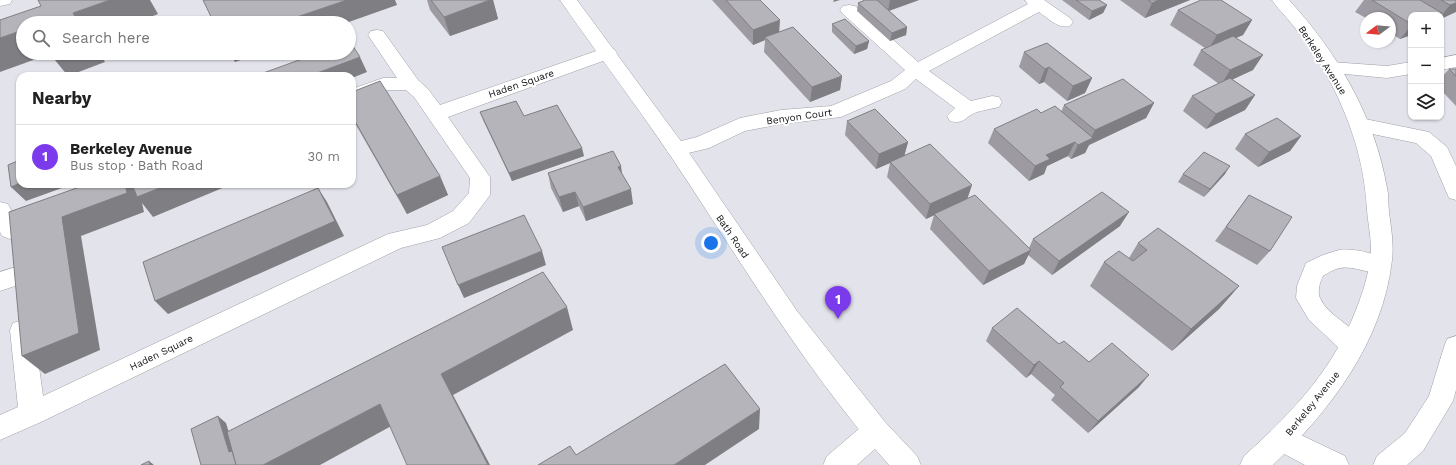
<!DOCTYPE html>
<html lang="en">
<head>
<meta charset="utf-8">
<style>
	:root { --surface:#fff; --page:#f2f2f2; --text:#222; --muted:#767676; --line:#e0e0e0; --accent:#7c3aed }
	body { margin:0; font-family:"Work Sans",sans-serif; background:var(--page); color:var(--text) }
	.controls { position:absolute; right:12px; top:12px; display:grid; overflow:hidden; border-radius:8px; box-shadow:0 1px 3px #0004 }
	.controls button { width:36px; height:36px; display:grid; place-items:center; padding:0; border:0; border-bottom:1px solid var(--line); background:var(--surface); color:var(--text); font:20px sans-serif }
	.compass { position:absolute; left:1360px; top:12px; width:36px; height:36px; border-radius:50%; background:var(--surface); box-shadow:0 1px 3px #0004; rotate:254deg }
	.you { position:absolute; left:711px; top:243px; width:14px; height:14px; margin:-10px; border:3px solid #fff; border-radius:50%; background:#1a73e8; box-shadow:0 0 0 6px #1a73e833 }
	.badge { display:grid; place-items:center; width:26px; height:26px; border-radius:50%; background:var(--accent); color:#fff; font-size:13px; font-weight:700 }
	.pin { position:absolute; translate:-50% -33px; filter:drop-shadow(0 1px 2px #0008) }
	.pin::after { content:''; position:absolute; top:21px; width:14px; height:12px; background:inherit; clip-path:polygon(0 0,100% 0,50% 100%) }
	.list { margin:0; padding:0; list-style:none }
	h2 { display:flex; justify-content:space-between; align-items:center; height:52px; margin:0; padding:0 16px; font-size:17px }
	h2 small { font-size:13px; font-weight:400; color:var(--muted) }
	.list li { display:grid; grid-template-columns:26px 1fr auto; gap:12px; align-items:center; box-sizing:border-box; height:64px; padding:0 16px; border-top:1px solid var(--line) }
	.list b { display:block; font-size:15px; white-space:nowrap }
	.list p { margin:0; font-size:13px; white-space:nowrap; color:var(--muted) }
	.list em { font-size:13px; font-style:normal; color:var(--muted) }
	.icon { flex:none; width:22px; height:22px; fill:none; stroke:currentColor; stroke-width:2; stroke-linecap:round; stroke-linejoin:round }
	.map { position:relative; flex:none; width:1456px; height:465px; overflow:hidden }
	.search { position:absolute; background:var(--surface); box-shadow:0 1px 3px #0004; left:16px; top:16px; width:340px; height:44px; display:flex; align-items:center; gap:10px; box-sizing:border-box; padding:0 14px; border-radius:22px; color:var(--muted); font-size:15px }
	.panel { position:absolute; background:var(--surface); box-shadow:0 1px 3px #0004; left:16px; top:72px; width:340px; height:116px; border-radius:12px }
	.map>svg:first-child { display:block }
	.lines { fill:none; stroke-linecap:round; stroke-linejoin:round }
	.minor-casing { stroke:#9fa0a7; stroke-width:1 }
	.major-casing { stroke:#9fa0a7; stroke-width:1 }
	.minor { fill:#fff; fill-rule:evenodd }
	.major { fill:#fff; fill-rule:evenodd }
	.wall { fill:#9d9ba1 }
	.shaded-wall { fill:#7f7e83 }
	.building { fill:#b6b4bb; stroke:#7f7e83 }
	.labels { text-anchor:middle; stroke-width:4; stroke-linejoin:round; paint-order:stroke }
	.street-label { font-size:10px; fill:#101113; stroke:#fff }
</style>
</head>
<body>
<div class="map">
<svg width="1456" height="465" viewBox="0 0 1456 465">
	<rect width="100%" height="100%" fill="#e3e4eb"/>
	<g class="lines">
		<!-- minor casing -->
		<g class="minor-casing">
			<g id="minor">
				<path d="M0 0H12L10 4 0 6Z"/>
				<path d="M1025 0H1044L1070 18 1073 22 1070 26C1058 29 1049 19 1039 12L929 71 971 101 992 96 999 97 1002 102 999 107C991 109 984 110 977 112 965 116 965 125 950 121L947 116 955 108 916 79 905 89 841 117 781 124 745 131 709 148 676 156 669 154 666 149 669 144 697 137 740 118 781 110 831 106 891 81 905 70 843 14 840 10 843 6 849 5 855 6 918 62 1028 4Z"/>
				<path d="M377 30 383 31 418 80 428 89 440 105 602 49 608 47 614 49 617 53 614 57 448 117 490 177V195L469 223 440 238 401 248 41 422 0 440V415L18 407 10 330 13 323 22 320 31 323 34 330 43 396 388 234 427 225 453 211 469 193 470 178 414 97 406 90H385L352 102V89L383 78H397L368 35 371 31Z"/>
				<path d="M1456 55V67L1441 70V58Z"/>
				<path d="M1331 62 1387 66 1411 62V74L1387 78 1325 72 1322 68 1325 64Z"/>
				<path d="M1360 118 1429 132 1447 147 1456 166V200L1449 198 1431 156 1416 143 1353 130 1350 125 1353 120Z"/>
				<path d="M0 202 8 204 21 230 18 236 10 239 2 236 0 232Z"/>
				<path d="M1339 250C1355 248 1371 253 1387 259L1390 265 1387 271C1372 277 1356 265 1340 268 1334 269 1328 273 1323 276 1320 282 1317 291 1320 298 1328 317 1356 326 1365 345L1362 353 1353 356 1344 353 1339 348 1309 320 1296 298 1297 286 1306 263 1323 255Z"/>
				<path d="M16 267 24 269 27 276 24 283 0 291V272Z"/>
				<path d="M1456 336V390L1453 401 1423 451 1407 465H1373L1377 456 1405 433 1429 396 1444 347 1447 339Z"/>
				<path d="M876 419 885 422 889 431 885 440 857 465H823L827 456 867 422Z"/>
				<path d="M1282 426 1345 456 1349 465H1305L1273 448 1269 439 1273 430Z"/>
			</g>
		</g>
		<!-- major casing -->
		<g class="major-casing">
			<g id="major">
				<path d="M560 0H577L683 144 797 311 885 422 917 456 921 465H889C805 370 740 260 670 155 634 102 596 52 560 0Z"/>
				<path d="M1272 0H1289C1337 52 1375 117 1387 188 1389 196 1388 204 1389 212 1391 228 1394 244 1392 260 1383 341 1331 410 1273 465H1240L1244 456C1294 411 1336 367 1359 302 1365 286 1370 268 1371 250 1371 236 1368 223 1367 210 1364 156 1347 109 1319 62 1311 49 1301 35 1291 23 1285 15 1277 8 1272 0Z"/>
			</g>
		</g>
		<!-- minor -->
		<use href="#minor" class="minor"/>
		<!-- major -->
		<use href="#major" class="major"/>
	</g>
	<!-- wall -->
	<g class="wall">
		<path d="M427 0H493L498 19 450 36 430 10Z"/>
		<path d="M712 0H760L779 32 842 76 840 90 810 102 764 52 765 40 753 45Z"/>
		<path d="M865 0H919L889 11 907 27 906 35 890 41 857 11 858 3Z"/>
		<path d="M1062 0H1099L1107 5 1103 13 1089 20Z"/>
		<path d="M1120 0H1190L1145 18Z"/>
		<path d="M1364 0H1456L1441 19V15H1411V35L1400 39 1390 33V18H1366L1355 12Z"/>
		<path d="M1178 10 1252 20 1243 35 1236 38 1253 70 1232 79 1255 95 1245 110 1206 129 1183 111 1192 96 1219 84 1193 65 1201 50 1205 48 1170 25Z"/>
		<path d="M832 24 869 41 867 49 854 54 832 32Z"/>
		<path d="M1024 52 1092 78 1085 93 1067 101 1044 82 1039 84 1019 67Z"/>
		<path d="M1449 69H1456V106L1441 90V78Z"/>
		<path d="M352 92 440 176 448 195 407 214 352 118Z"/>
		<path d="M1154 103 1146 118 1089 145 1085 153 1071 159 1068 156 1047 166 1044 174 1029 181 988 143 994 129 1041 113 1061 112 1064 105Z"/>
		<path d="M480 112 524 116 584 156 512 181 483 120Z"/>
		<path d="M847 121 908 142 904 156 967 199 1029 248 1033 239 1120 226 1052 275 1028 255 1024 264 983 285 930 229 934 215 926 219 887 177 890 163 876 169 845 135Z"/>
		<path d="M1245 134 1301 136 1290 151 1258 167 1235 149Z"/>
		<path d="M548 173 622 174 633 204 586 221 579 206 563 212 551 188Z"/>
		<path d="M1183 174H1225L1204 197 1178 182Z"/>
		<path d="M1249 195 1270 251 1257 265 1215 241Z"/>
		<path d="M1138 243 1239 286 1219 309 1172 351 1090 286 1104 262 1129 258Z"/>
		<path d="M992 328 1059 344 1089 362 1139 387 1088 433 1051 400 1055 395 1031 374 1026 378 986 341Z"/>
	</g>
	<!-- shaded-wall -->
	<g class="shaded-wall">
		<path d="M110 0H150L158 14 135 23H79L73 13Z"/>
		<path d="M347 0H395L397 5 346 23H279Z"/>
		<path d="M490 0H493L498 19 450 36 444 17Z"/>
		<path d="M834 0H840L833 2Z"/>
		<path d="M890 0H919L888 11Z"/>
		<path d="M1159 0H1190L1145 18 1152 3Z"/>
		<path d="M1456 3V12L1441 19V16L1450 5Z"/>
		<path d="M1107 5 1103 13 1089 20 1092 11Z"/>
		<path d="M780 20 779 35 765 37V40L753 45V30Z"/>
		<path d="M1252 20 1243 35 1208 50 1217 35Z"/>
		<path d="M1411 26V35L1400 39Z"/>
		<path d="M907 27 906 35 890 41 892 33Z"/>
		<path d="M23 30V53H100L105 62 68 76 50 54 0 72V38Z"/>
		<path d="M869 41 867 49 854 54 856 46Z"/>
		<path d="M229 53H261L235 62Z"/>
		<path d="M1263 55 1253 70 1221 85 1230 70Z"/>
		<path d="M360 57 367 72 352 78V76H309Z"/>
		<path d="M1049 67 1044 82 1039 84 1045 69Z"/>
		<path d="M842 76 840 90 810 102 812 87Z"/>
		<path d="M1092 78 1085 93 1067 101 1073 86Z"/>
		<path d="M1255 95 1245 110 1206 129 1216 114Z"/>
		<path d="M1154 103 1146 118 1089 145 1085 153 1071 159 1078 145 1091 138 1095 130Z"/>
		<path d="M1301 136 1290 151 1258 167 1269 152Z"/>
		<path d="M908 142 904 157 890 162V163L876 169 879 154Z"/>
		<path d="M1075 142 1068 156 1047 166 1044 174 1029 181 1035 166 1046 155Z"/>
		<path d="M582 148 584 156 512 181 509 173Z"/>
		<path d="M621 166 623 181 618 167Z"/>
		<path d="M1230 166 1225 174 1204 197 1210 189Z"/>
		<path d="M440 176 448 195 407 214 397 195Z"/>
		<path d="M20 183V184H73L26 201 11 187Z"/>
		<path d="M125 184H232L153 217 142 203 144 212 81 236 100 350 45 374 22 356 62 217Z"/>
		<path d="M972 185 967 200 926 219 930 204Z"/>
		<path d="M318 188 327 202 344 236 168 314 155 301Z"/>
		<path d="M631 189 633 204 586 221 583 207Z"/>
		<path d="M575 192 579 206 563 212 559 197Z"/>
		<path d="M1129 212 1120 226 1052 275 1059 261Z"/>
		<path d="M1031 250 1024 264 983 285 989 271Z"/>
		<path d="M542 251 546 265 464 298 458 285Z"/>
		<path d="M1239 286 1219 309 1172 351 1191 329Z"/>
		<path d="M567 307 573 330 453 395 490 465H488L441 374Z"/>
		<path d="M1039 361 1031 374 1026 378 1034 365Z"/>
		<path d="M1149 375 1139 387 1088 433 1098 421Z"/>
		<path d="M380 404 395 424 320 465H263Z"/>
		<path d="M760 409 759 429 705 465H674Z"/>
		<path d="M218 416 226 423 237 459 229 452Z"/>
		<path d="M149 461 154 465H150Z"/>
	</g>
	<!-- building -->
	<g class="building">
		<path d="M38 0H110L73 13 79 23H23V30L0 38V20L41 6Z"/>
		<path d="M203 0H347L279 23H214Z"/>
		<path d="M431 0H490L444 17Z"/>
		<path d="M726 0H760L780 20 753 30Z"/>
		<path d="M865 0H877L907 27 892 33 858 3Z"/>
		<path d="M1076 0H1099L1107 5 1092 11Z"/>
		<path d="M1148 0H1159L1152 3Z"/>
		<path d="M1201 0H1221L1252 20 1217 35 1178 10Z"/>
		<path d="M1372 0H1420L1442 13 1436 15H1411V24Z"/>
		<path d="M1441 0H1456V3L1450 5Z"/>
		<path d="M845 19 869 41 856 46 832 24Z"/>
		<path d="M793 27 842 76 812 87 765 37Z"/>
		<path d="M1233 36 1263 55 1230 70 1201 50Z"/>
		<path d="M349 40 360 57 309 76H255L313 55 311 53H349Z"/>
		<path d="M1047 43 1092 78 1073 86 1049 67 1045 69 1024 52Z"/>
		<path d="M1449 69H1456V76Z"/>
		<path d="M1230 78 1255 95 1216 114 1192 96Z"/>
		<path d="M1123 79 1154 103 1095 130 1064 105Z"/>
		<path d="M380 81 440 176 397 195 352 116V92Z"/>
		<path d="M516 101 524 116 557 105 582 148 509 173 480 112Z"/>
		<path d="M1055 106 1093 138 1078 145 1075 142 1046 155 1050 159 1035 166 994 129 1037 109 1041 113Z"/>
		<path d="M875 109 908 142 879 154 847 121Z"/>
		<path d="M1277 118 1301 136 1269 152 1245 134Z"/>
		<path d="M930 144 972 185 930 204 890 162Z"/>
		<path d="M613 151 621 166 618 167 631 189 583 207 575 192 559 197 548 173Z"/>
		<path d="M1204 152 1230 166 1210 189 1183 174Z"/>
		<path d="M20 160V183L11 187 8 165Z"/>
		<path d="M88 184H125L127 193 62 217 79 333 22 356 9 212Z"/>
		<path d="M132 184H170L137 197Z"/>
		<path d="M318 188 335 221 155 301 143 262Z"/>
		<path d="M1102 192 1129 212 1059 261 1033 239Z"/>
		<path d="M975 195 1031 250 989 271 934 214Z"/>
		<path d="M1249 195 1292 217 1270 251 1226 227Z"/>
		<path d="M524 215 542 251 458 285 442 247Z"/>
		<path d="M1158 228 1239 286 1191 329 1104 262 1119 251 1133 261 1147 250 1138 243Z"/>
		<path d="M543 272 567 307 441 374 488 465H407L380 404 263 465H236L227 432Z"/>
		<path d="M1017 308 1059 344 1064 341 1089 362 1112 343 1149 375 1098 421 1060 387 1064 383 1039 361 1034 365 992 328Z"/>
		<path d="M725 364 760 409 674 465H538L570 446 576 455Z"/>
		<path d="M218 416 229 452 232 451 236 465H201L191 429Z"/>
		<path d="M149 461 150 465H141Z"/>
	</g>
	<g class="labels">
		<!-- street labels -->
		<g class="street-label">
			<text transform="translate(1323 60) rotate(57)" y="4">Berkeley Avenue</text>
			<text transform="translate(521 83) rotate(-19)" y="4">Haden Square</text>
			<text transform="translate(799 116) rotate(-8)" y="4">Benyon Court</text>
			<text transform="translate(733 236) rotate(56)" y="4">Bath Road</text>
			<text transform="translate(161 352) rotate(-26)" y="4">Haden Square</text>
			<text transform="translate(1312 403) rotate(-51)" y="4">Berkeley Avenue</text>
		</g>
	</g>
</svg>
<div class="controls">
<button>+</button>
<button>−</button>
<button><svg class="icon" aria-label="layers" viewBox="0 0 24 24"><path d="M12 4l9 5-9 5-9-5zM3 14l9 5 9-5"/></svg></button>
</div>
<svg class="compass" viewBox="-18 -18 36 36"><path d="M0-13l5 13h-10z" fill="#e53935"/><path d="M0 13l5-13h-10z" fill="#767676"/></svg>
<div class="you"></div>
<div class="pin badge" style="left:838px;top:319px">1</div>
<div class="search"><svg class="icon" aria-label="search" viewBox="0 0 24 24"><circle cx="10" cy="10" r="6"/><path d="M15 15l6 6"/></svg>Search here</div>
<section class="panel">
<h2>Nearby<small></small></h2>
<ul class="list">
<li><span class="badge">1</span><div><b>Berkeley Avenue</b><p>Bus stop · Bath Road</p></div><em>30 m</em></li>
</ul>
</section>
</div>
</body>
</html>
